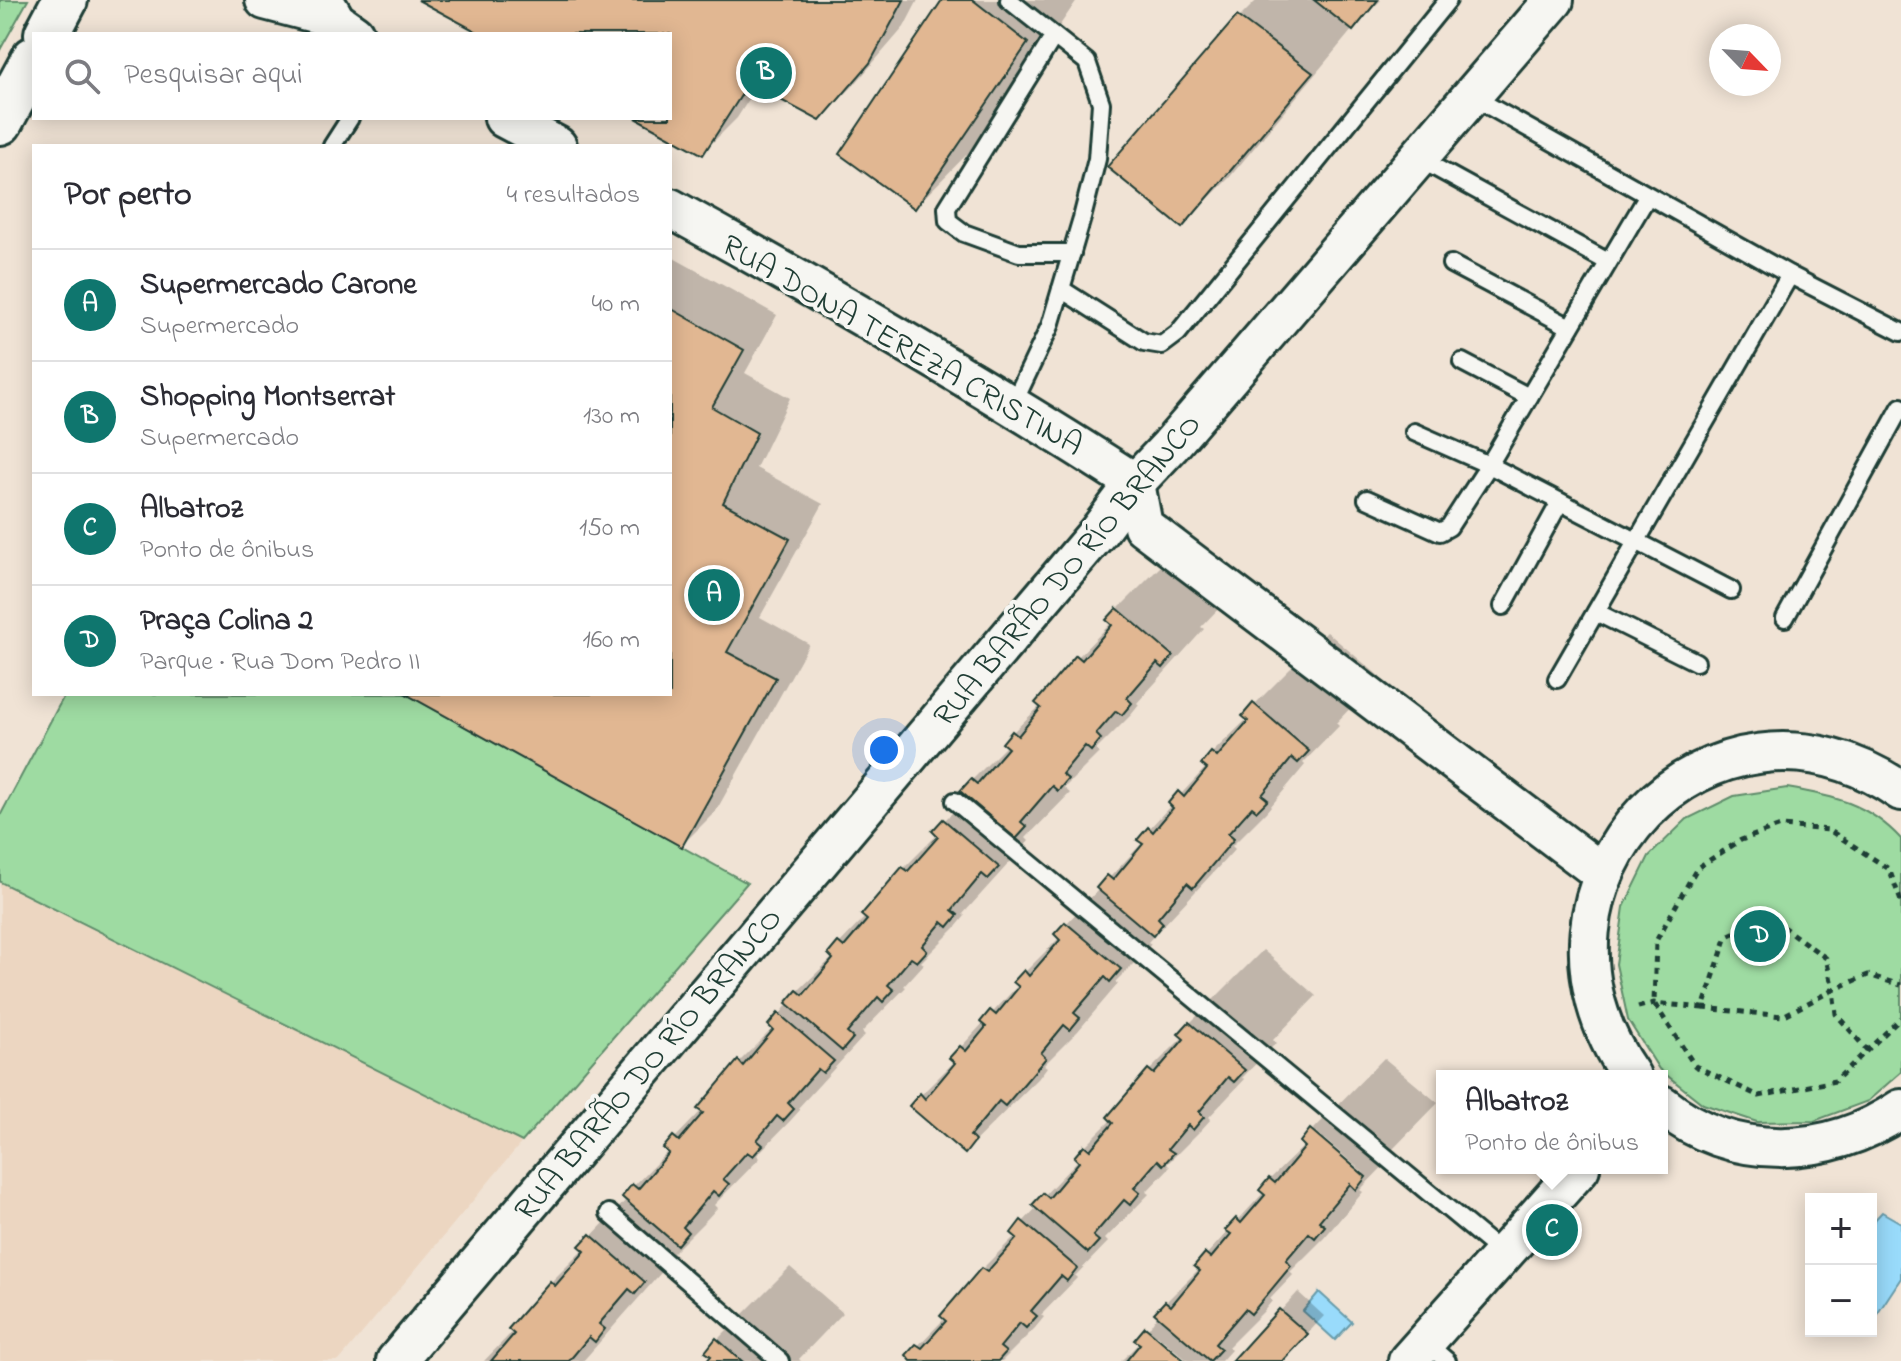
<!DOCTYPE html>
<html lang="pt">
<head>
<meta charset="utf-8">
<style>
	:root { --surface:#fff; --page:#f7f7f7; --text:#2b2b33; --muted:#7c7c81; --line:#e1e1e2; --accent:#0f766e }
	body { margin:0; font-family:"Indie Flower",sans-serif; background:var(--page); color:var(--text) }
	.controls { position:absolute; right:24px; bottom:24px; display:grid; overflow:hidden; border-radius:0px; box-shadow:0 4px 20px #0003 }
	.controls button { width:72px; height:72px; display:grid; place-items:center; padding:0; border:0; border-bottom:2px solid var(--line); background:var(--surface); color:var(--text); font:40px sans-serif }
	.compass { position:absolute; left:1709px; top:24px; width:72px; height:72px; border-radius:50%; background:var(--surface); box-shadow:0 4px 20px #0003; rotate:115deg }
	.you { position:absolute; left:884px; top:750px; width:28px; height:28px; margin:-20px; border:6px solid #fff; border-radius:50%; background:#1a73e8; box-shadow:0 0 0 12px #1a73e833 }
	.badge { display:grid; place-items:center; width:52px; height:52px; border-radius:50%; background:var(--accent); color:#fff; font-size:26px; font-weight:700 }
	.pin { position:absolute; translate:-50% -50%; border:4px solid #fff; box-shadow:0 2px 8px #0006 }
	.popup { position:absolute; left:1436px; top:1070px; width:232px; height:104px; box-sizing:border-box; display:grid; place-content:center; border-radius:0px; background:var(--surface); filter:drop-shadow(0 2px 6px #0005); font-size:26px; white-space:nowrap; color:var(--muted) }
	.popup b { font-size:30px; color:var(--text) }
	.popup::after { content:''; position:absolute; left:50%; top:100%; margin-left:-16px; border:16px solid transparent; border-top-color:var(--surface) }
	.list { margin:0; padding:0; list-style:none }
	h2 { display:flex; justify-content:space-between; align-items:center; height:104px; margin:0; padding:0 32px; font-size:34px }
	h2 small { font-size:26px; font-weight:400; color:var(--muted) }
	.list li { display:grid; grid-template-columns:52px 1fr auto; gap:24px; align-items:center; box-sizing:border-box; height:112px; padding:0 32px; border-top:2px solid var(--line) }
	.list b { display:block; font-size:30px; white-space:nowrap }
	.list p { margin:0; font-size:26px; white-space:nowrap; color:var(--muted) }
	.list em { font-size:26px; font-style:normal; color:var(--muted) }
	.icon { flex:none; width:44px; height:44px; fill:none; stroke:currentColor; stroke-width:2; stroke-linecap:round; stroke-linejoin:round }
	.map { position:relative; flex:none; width:1901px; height:1361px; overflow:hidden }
	.search { position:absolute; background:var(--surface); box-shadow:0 4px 20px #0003; left:32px; top:32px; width:640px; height:88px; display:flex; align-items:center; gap:20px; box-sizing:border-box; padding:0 28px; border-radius:0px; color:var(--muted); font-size:30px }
	.panel { position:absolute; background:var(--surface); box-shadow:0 4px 20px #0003; left:32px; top:144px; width:640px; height:552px; border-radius:0px }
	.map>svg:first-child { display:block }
	.built { fill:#ecd6c1 }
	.green { fill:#9edba2; stroke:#5e8c6b; stroke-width:2 }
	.water { fill:#99dbfb; stroke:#689cab; stroke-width:2 }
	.shadow { fill:#0003; fill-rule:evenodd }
	.building { fill:#e1b792; stroke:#1f3d34; stroke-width:2 }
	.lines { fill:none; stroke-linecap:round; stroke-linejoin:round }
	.service-casing { stroke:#1f3d34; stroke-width:22 }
	.tertiary-casing { stroke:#1f3d34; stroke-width:44 }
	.secondary-casing { stroke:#1f3d34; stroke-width:50 }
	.path { stroke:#1f3d34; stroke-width:5; stroke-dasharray:6 6; stroke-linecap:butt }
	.service { stroke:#f6f6f2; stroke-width:16 }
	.tertiary { stroke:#f6f6f2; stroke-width:38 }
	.secondary { stroke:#f6f6f2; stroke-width:44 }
	.labels { text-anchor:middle; stroke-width:8; stroke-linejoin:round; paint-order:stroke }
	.street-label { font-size:32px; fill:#1f3d34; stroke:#f6f6f2 }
</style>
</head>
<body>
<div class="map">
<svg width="1901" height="1361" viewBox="0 0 1901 1361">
	<rect width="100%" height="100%" fill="#f0e3d5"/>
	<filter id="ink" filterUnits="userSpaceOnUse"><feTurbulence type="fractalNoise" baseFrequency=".0125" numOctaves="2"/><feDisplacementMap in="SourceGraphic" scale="16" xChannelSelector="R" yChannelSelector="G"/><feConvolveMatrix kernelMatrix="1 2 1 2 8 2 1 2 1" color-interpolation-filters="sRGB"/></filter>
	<g filter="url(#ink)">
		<!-- built -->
		<path class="built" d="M0 883 522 1142 339 1361H0Z"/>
		<!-- green -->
		<g class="green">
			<path d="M0 0H28L0 50Z"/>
			<path d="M65 694H406L747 883 522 1142 0 882V816Z"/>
			<path d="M1787 788C1833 796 1868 803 1901 839V1072L1868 1101 1814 1121 1757 1122 1703 1104 1659 1069 1628 1020 1616 964 1624 907 1649 856 1687 819 1734 796Z"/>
		</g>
		<!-- water -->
		<g class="water">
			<path d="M1882 1212 1901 1223V1278L1876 1316 1871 1313V1224Z"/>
			<path d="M1319 1292 1352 1322 1335 1340 1303 1311Z"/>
		</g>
		<!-- shadow -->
		<g class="shadow">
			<path d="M423 0H918L904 27 854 85 820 119 758 85 737 118 703 152 640 118H670V34H486Z"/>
			<path d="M944 0H1077L983 138 915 207Z"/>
			<path d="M1257 0H1381L1357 24 1229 178 1182 225 1239 18Z"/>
			<path d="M670 256 777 315 745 373 790 398 756 468 823 504 760 617 809 644 716 811 682 845 410 694H670Z"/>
			<path d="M1191 536 1244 582 1201 627 1204 629 1137 703 1139 705 1131 715 1096 750 1099 753 1064 788 1070 793 1026 838 1029 841 963 914 965 916 956 927 921 962 924 964 904 986 906 987 862 1032 865 1035 798 1108 800 1110 791 1120 757 1155 760 1158 714 1205 717 1208 708 1218 673 1253 677 1255 667 1266 583 1361H484L513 1331 551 1282 585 1248 582 1246 627 1199 624 1196 669 1150 675 1138 702 1110 739 1062 773 1028 780 1014 798 991 833 957 839 944 866 916 864 915 904 868 938 834 944 821 969 796 972 780 1007 745 1013 732 1041 705 1038 703 1078 657 1112 622 1118 609Z"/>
			<path d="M1327 632 1380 677 1336 723 1339 726 1303 763 1305 765 1266 812 1232 846 1235 849 1225 860 1148 942 1151 944 1142 955 1115 982 1118 984 1078 1031 1044 1065 1047 1067 1038 1079 965 1151 921 1095 955 1061 961 1047 1019 984 1025 972 1060 937 1057 934 1067 923 1143 842 1149 829 1207 766 1212 753 1248 718 1245 716 1255 704Z"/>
			<path d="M1263 950 1316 996 1273 1040 1276 1043 1242 1078 1245 1079 1209 1117 1211 1119 1202 1129 1167 1164 1170 1167 1146 1192 1149 1194 1105 1239 1108 1242 1075 1276 1077 1278 1041 1315 1044 1317 1035 1328 1002 1361H909L912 1358 909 1355 945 1318 982 1269 1016 1235 1023 1222 1037 1207 1035 1205 1079 1159 1085 1146 1112 1119 1110 1117 1150 1070 1184 1036 1181 1034 1190 1023Z"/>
			<path d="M1384 1058 1438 1103 1393 1149 1397 1152 1360 1190 1363 1192 1324 1238 1290 1272 1293 1275 1270 1299 1272 1301 1263 1312 1228 1347 1231 1350 1221 1361H1188L1157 1335 1154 1338 1182 1361H1121L1140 1342 1166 1302 1200 1268 1207 1254 1264 1192 1270 1179 1306 1144 1312 1131ZM1316 1132 1364 1173 1362 1176 1314 1135Z"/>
			<path d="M790 1267 843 1313 799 1359 801 1361H704L711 1354 717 1340Z"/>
			<path d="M1298 1292 1324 1316 1282 1361H1234Z"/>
		</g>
		<!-- building -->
		<g class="building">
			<path d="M418 0H904L870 63 820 121 749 83 703 155 636 118H670V34H481Z"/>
			<path d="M942 0H973L1028 43 915 209 839 154Z"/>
			<path d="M1314 0H1378L1353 31Z"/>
			<path d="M1237 16 1313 73 1182 228 1107 167Z"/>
			<path d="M670 308 744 350 712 407 757 433 723 503 790 539 727 652 776 678 682 847 406 694H670Z"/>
			<path d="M1117 608 1173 656 1163 668 1157 663 1127 698 1132 703 1122 715 1116 711 1096 734 1101 739 1091 751 1085 746 1062 774 1068 779 1058 791 1052 786 1021 822 1027 827 1016 839 960 791 971 779 977 784 1008 748 1002 743 1012 731 1018 736 1041 708 1035 703 1076 655 1082 660 1112 625 1106 620Z"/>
			<path d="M1253 703 1309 751 1298 763 1292 758 1262 795 1268 800 1257 811 1252 807 1228 834 1234 839 1193 888 1187 883 1158 918 1163 923 1153 936 1096 888 1107 875 1113 880 1143 844 1137 840 1148 827 1153 832 1173 808 1168 803 1178 791 1184 797 1207 769 1201 764 1211 752 1217 757 1248 721 1242 716Z"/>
			<path d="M943 819 999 867 988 879 982 874 952 910 958 915 948 927 942 922 922 946 927 951 917 962 911 958 888 985 894 990 883 1002 878 997 847 1033 853 1038 842 1051 786 1003 797 990 803 995 833 959 828 954 838 942 844 947 867 920 861 915 902 867 908 871 938 837 932 831Z"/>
			<path d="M1065 922 1121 969 1110 982 1105 977 1074 1013 1080 1018 1070 1030 1064 1025 1041 1053 1046 1058 1005 1106 999 1101 970 1136 975 1141 965 1154 909 1106 920 1093 925 1099 955 1063 949 1058 960 1046 966 1051 986 1027 980 1022 990 1010 996 1015 1019 987 1013 982 1024 970 1029 976 1060 940 1054 934Z"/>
			<path d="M778 1013 834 1061 823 1073 818 1069 788 1103 794 1109 783 1121 777 1116 757 1140 763 1145 753 1156 747 1152 723 1179 729 1184 719 1196 713 1191 683 1227 688 1232 677 1245 622 1197 632 1184 638 1189 669 1153 663 1148 673 1136 679 1141 703 1113 697 1109 738 1060 743 1066 773 1030 768 1025Z"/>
			<path d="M1189 1022 1245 1070 1234 1082 1228 1077 1199 1112 1204 1117 1193 1130 1188 1125 1168 1149 1174 1153 1163 1165 1158 1160 1134 1188 1140 1193 1130 1205 1124 1200 1093 1236 1099 1241 1088 1253 1032 1205 1043 1193 1049 1198 1079 1162 1074 1157 1084 1145 1090 1150 1113 1123 1107 1117 1148 1069 1154 1074 1184 1039 1178 1034Z"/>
			<path d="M1310 1129 1366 1177 1356 1190 1350 1184 1319 1221 1325 1226 1315 1238 1309 1233 1286 1260 1291 1266 1251 1314 1245 1309 1215 1344 1221 1349 1210 1361 1154 1313 1165 1301 1171 1306 1200 1271 1194 1266 1205 1253 1211 1258 1231 1234 1225 1230 1236 1218 1241 1223 1265 1195 1259 1190 1269 1178 1275 1183 1305 1147 1300 1142Z"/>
			<path d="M1021 1220 1077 1268 1067 1281 1061 1276 1031 1311 1037 1316 1026 1328 1020 1323 1000 1347 1006 1352 998 1361H911L906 1355 916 1344 922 1348 946 1321 940 1316 981 1268 987 1272 1017 1238 1011 1233Z"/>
			<path d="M590 1234 645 1282 635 1294 629 1289 599 1324 605 1329 595 1342 589 1337 569 1361H491L514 1334 508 1329 550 1281 555 1286 585 1251 579 1246Z"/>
			<path d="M1279 1309 1308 1334 1283 1361H1232Z"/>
			<path d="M1145 1327 1185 1361H1126L1140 1344 1134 1340Z"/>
			<path d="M716 1338 742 1361H707L711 1356 705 1352Z"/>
		</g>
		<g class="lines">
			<!-- service casing -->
			<g class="service-casing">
				<g id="service">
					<path d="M1009 0 1087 62 1101 103 1097 159 1082 218 1050 326 1013 404"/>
					<path d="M1054 36 947 208 948 221 964 233 1019 253H1072"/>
					<path d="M1471 96 1790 275 1557 679"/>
					<path d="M332 146 350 118"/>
					<path d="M1418 158 1608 262"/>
					<path d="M1451 264 1570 327"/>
					<path d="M1790 275 1901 332"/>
					<path d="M1061 289 1144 342 1162 345 1178 333 1448 0"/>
					<path d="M1462 362 1529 397"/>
					<path d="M1414 432 1489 465 1647 197"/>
					<path d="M1367 499 1440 532 1449 527 1489 465 1731 590"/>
					<path d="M1503 606 1560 502"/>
					<path d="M1596 612 1696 662"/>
					<path d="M1785 618 1901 407"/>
					<path d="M955 801 1503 1254"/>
					<path d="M609 1213 780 1361"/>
					<path d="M1425 1342 1447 1361"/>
				</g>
			</g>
			<!-- tertiary casing -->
			<g class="tertiary-casing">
				<g id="tertiary">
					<path d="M265 0 330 17 354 34"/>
					<path d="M504 118 557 146"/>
					<path d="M670 208C828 295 983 385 1135 483L1143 526 1603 874"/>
					<path d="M1631 1076C1496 883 1712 661 1901 791"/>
					<path d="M1662 1105C1732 1162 1828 1159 1901 1109"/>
					<path d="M396 1361 1099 531 1135 483 1170 446 1554 0"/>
					<path d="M1408 1361 1580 1168"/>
				</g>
			</g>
			<!-- secondary casing -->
			<g class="secondary-casing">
				<g id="secondary">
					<path d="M320 0 330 17"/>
					<path d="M47 34 65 0"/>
					<path d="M0 122 34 59"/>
				</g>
			</g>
			<!-- path -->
			<g class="path">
				<path d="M1901 901 1889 869 1829 830 1781 826 1741 840 1697 868 1656 941 1654 1003 1695 1066 1759 1096 1835 1081 1901 1018"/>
				<path d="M1638 1007 1654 1003 1703 1008 1727 936 1769 917 1826 958 1833 990 1868 975 1901 985"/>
				<path d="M1703 1008 1783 1016 1833 990 1836 1014 1867 1050"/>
			</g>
			<!-- service -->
			<use href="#service" class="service"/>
			<!-- tertiary -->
			<use href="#tertiary" class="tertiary"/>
			<!-- secondary -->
			<use href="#secondary" class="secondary"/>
		</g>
	</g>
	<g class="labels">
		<!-- street labels -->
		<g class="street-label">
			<text transform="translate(903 344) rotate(30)" y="11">RUA DONA TEREZA CRISTINA</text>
			<text transform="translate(1066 569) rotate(-50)" y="11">RUA BARÃO DO RÍO BRANCO</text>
			<text transform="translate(647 1063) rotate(-50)" y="11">RUA BARÃO DO RÍO BRANCO</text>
		</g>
	</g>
</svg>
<div class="controls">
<button>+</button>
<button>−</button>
</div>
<svg class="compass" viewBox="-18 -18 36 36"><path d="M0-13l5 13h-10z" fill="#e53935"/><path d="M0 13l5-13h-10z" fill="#7c7c81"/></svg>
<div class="you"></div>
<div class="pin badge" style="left:714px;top:595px">A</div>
<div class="pin badge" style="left:766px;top:73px">B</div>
<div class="pin badge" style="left:1552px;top:1230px">C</div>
<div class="popup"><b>Albatroz</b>Ponto de ônibus</div>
<div class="pin badge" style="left:1760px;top:936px">D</div>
<div class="search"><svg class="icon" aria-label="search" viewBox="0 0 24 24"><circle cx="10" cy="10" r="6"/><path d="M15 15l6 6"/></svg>Pesquisar aqui</div>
<section class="panel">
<h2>Por perto<small>4 resultados</small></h2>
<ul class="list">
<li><span class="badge">A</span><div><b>Supermercado Carone</b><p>Supermercado</p></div><em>40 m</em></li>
<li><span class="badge">B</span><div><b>Shopping Montserrat</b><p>Supermercado</p></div><em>130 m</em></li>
<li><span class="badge">C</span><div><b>Albatroz</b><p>Ponto de ônibus</p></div><em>150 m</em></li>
<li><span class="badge">D</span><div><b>Praça Colina 2</b><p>Parque · Rua Dom Pedro II</p></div><em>160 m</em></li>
</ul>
</section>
</div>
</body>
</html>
